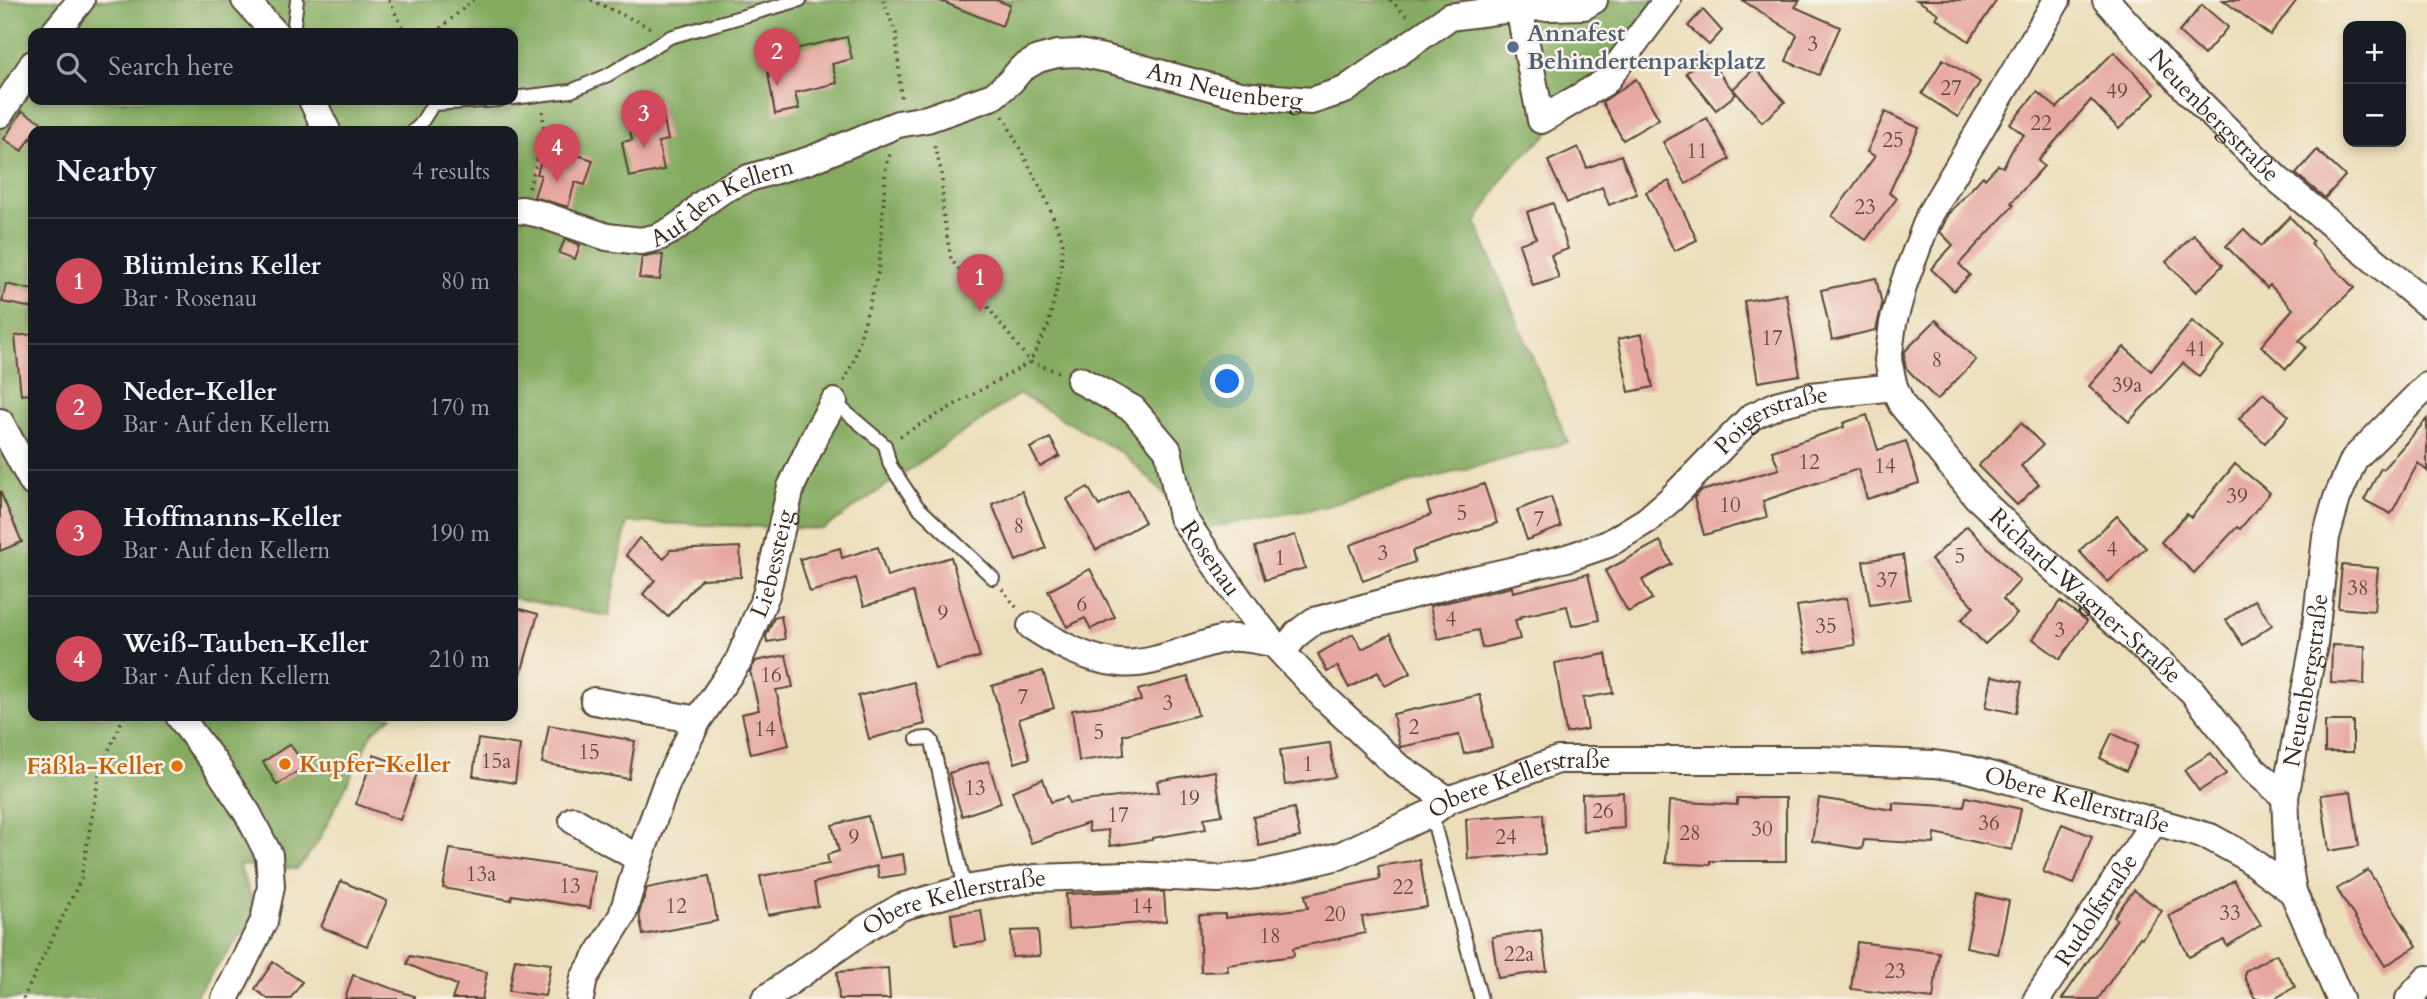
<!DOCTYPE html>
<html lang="en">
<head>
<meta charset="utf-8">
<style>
	:root { --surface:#171b24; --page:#20242c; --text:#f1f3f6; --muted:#9ea1a6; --line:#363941; --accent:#d1495b }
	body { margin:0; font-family:Cardo,serif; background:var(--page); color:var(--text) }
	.controls { position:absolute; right:21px; top:21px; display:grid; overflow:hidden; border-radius:14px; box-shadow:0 4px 10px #0003 }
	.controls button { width:63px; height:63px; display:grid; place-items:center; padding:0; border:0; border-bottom:2px solid var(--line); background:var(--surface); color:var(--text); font:35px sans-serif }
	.you { position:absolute; left:1228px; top:382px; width:24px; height:24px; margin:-18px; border:5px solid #fff; border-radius:50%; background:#1a73e8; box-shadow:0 0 0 10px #1a73e833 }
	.badge { display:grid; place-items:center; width:46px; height:46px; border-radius:50%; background:var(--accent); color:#fff; font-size:23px; font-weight:700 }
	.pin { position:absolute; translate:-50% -58px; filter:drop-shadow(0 2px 4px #0008) }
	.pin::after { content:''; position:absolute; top:37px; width:24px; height:21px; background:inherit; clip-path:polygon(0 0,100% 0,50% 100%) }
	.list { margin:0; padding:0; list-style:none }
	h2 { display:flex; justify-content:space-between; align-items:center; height:91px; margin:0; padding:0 28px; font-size:30px }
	h2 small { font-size:23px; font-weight:400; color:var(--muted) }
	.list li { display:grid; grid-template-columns:46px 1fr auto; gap:21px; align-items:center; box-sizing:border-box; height:126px; padding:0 28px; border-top:2px solid var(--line) }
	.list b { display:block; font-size:26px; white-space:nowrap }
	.list p { margin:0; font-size:23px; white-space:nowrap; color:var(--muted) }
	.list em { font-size:23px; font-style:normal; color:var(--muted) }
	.icon { flex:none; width:38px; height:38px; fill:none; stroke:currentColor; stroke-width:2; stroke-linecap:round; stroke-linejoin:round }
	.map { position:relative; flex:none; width:2427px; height:999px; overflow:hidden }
	.search { position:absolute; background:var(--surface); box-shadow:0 4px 10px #0003; left:28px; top:28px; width:490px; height:77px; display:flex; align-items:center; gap:18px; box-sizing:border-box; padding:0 24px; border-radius:14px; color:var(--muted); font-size:26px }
	.panel { position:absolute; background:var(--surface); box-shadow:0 4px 10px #0003; left:28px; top:126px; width:490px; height:595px; border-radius:14px }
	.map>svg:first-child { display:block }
	.forest { fill:#84ab61; stroke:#606a40; stroke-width:2; fill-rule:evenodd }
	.building { fill:#e6a7a0 }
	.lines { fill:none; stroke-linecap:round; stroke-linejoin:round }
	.lane-casing { stroke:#564536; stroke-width:16 }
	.street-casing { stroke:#564536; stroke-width:30 }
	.path { stroke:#564536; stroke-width:3.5; stroke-dasharray:2 5; stroke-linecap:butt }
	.lane { stroke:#fff; stroke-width:12 }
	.street { stroke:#fff; stroke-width:26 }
	.service-dot { fill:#5c6f8a; stroke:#f7f3e8; stroke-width:2.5 }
	.food-dot { fill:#e8710a; stroke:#f7f3e8; stroke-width:2.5 }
	.labels { text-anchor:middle; stroke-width:5; stroke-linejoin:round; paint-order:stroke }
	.number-label { font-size:21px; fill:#66493e }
	.service-label { font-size:24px; font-weight:bold; fill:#4e5e75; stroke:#f7f3e8; text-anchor:start }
	.street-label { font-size:24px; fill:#3b2a1e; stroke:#f7f3e8 }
	.food-label { font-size:24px; font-weight:bold; fill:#c56008; stroke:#f7f3e8; text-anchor:start }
</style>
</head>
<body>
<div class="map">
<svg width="2427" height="999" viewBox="0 0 2427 999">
	<rect width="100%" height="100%" fill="#f7f3e8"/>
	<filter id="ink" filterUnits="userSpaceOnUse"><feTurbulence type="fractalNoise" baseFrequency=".0143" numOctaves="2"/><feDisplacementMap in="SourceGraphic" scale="14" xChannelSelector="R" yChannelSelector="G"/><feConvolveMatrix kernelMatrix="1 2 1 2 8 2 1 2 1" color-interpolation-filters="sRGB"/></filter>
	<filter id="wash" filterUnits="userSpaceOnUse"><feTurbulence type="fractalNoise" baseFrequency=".00686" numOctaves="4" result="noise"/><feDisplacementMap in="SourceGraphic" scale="28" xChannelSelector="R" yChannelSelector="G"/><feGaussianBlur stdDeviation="1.57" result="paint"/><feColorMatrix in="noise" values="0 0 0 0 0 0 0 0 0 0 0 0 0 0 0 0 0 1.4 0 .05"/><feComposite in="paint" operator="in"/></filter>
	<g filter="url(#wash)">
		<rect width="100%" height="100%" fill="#ecdebb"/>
		<!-- forest -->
		<path class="forest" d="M0 0H1659L1620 68 1509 169 1476 223 1568 442 1319 508 1200 529 1125 455 1019 394 823 529 627 522 609 616 513 598V131H33V716H392L373 732 317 844 297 869 239 865 257 913 193 999H0ZM33 33H513V100H33Z"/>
		<g id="blocks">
			<!-- building -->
			<g class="building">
				<path d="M938 0H996L1010 5 1002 26Z"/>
				<path d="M1742 0H1800L1795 7 1840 27 1819 75 1786 61 1797 35Z"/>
				<path d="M1917 0H1997L1969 41 1936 18 1939 14Z"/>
				<path d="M2223 0H2297L2270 35Z"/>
				<path d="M2202 5 2228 27 2204 55 2179 32Z"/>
				<path d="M1703 10 1722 31 1709 45 1688 26Z"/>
				<path d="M847 37 852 59 832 64 837 83 795 93 799 109 775 114 765 56Z"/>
				<path d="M2114 52 2155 94 2119 129 2091 100 2038 161 2044 166 2011 203 2014 205 1959 264 1970 275 1954 291 1931 269 1953 245 1940 232 1949 213 1983 176 1985 179 1998 165 2003 167 2015 145 2024 135 2010 124 2037 92 2057 108Z"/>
				<path d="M1705 56 1736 94 1716 110 1686 73Z"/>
				<path d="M1943 59 1980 82 1958 117 1922 94Z"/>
				<path d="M1755 68 1785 102 1762 122 1733 89Z"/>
				<path d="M1636 79 1659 119 1623 140 1602 102Z"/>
				<path d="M660 101 668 140 658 142 664 170 629 177 622 142 632 140 628 122 642 120 638 105Z"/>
				<path d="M22 111 41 122 22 151 4 139Z"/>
				<path d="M1885 112 1919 128 1889 193 1897 198 1866 240 1832 216 1875 156 1867 152Z"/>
				<path d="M1707 118 1730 159 1686 184 1663 142Z"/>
				<path d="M546 145 593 160 585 185 575 182 568 207 534 197 541 175 537 174Z"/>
				<path d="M1578 147 1587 168 1621 155 1637 194 1609 205 1602 187 1567 203 1548 161Z"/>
				<path d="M2317 150 2345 176 2325 198 2296 174Z"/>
				<path d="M1669 181 1697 240 1674 251 1646 192Z"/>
				<path d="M1553 203 1568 249 1551 255 1559 278 1533 286 1519 244 1536 238 1527 212Z"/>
				<path d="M2290 217 2313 241 2311 244 2354 288 2299 341 2306 347 2286 369 2261 346 2293 309 2270 285 2267 288 2226 246 2244 229 2261 246Z"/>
				<path d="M2194 235 2223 265 2196 292 2166 262Z"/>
				<path d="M565 239 580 245 575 259 559 253Z"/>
				<path d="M653 254 663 255 660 280 639 278 642 257Z"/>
				<path d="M1876 278 1882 305 1876 330 1832 340 1821 290Z"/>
				<path d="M6 284 33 290V308L2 302Z"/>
				<path d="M1786 294 1800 375 1758 382 1744 301Z"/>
				<path d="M1936 320 1976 360 1937 400 1906 368 1904 359 1905 351Z"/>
				<path d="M2192 321 2224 346 2199 376 2183 363 2129 422 2089 386 2124 347 2151 371Z"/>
				<path d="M33 334V394L21 395 15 336Z"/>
				<path d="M1642 334 1653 387 1629 392 1618 339Z"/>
				<path d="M2263 393 2289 416 2265 443 2239 419Z"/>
				<path d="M1867 415 1878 450 1906 441 1919 483 1867 499 1858 469 1763 501 1767 517 1704 535 1694 498 1701 491 1779 469 1772 451 1844 427 1843 423Z"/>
				<path d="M2427 419V471L2418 463 2391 514 2364 500 2381 468 2383 469Z"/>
				<path d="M2021 423 2043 445 2021 466 2039 484 2017 505 1978 466Z"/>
				<path d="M1050 438 1060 456 1040 467 1030 448Z"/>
				<path d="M2235 464 2270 493 2240 529 2237 527 2194 573 2161 542 2187 514 2191 518Z"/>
				<path d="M1484 484 1497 523 1412 551 1415 562 1363 581 1350 545 1431 515 1427 503Z"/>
				<path d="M1088 487 1099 506 1128 490 1145 522 1096 550 1067 499Z"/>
				<path d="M0 491 22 542 0 551Z"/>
				<path d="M1022 491 1046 548 1016 561 992 504Z"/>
				<path d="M1551 497 1561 527 1527 540 1517 510Z"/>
				<path d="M2117 516 2146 548 2108 582 2079 551Z"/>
				<path d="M1967 526 2020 581 2003 599 2017 614 1985 644 1961 620 1974 607 1931 560Z"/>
				<path d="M1295 535 1305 568 1265 580 1255 547Z"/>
				<path d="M639 538 664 559 670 550 740 547 741 577 701 579 668 617 643 594 655 580 626 555Z"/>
				<path d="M1660 541 1672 564 1642 580 1652 599 1628 612 1605 571Z"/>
				<path d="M878 547 887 576 951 557 980 657 935 669 913 592 864 606 856 578 810 592 800 559 840 548 842 558Z"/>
				<path d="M1903 555 1910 599 1870 605 1863 561Z"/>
				<path d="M2342 565 2378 568 2374 611 2338 608Z"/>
				<path d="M1090 569 1115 617 1091 629 1085 618 1067 627 1048 591Z"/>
				<path d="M1588 574 1599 620 1572 626 1567 606 1519 617 1520 619 1515 620 1520 639 1482 648 1478 630 1438 639 1430 606 1512 587 1513 592Z"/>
				<path d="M1847 598 1855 645 1805 653 1797 606Z"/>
				<path d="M2255 600 2272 625 2243 645 2226 620Z"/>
				<path d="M2060 601 2087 621 2060 659 2033 639Z"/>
				<path d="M513 607 538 614 518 684 513 683Z"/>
				<path d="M781 616 785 639 767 642 766 636 774 618Z"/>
				<path d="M1353 634 1362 649 1391 634 1411 673 1385 686 1378 672 1349 688 1337 666 1327 672 1318 654Z"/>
				<path d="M2332 645 2365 646 2364 684 2331 683Z"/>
				<path d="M1606 654 1613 693 1583 698 1588 729 1566 733 1555 663Z"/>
				<path d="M786 655 793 687 776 690 789 745 751 754 742 714 759 710 750 671 756 661Z"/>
				<path d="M1043 671 1054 708 1019 719 1030 758 1015 763 992 686Z"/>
				<path d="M1992 676 2022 682 2016 713 1986 707Z"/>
				<path d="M1188 677 1198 715 1123 735 1124 755 1079 761 1072 710 1141 701 1138 690Z"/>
				<path d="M914 682 925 724 869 739 858 696Z"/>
				<path d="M1480 695 1492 747 1464 754 1459 735 1400 747 1393 714Z"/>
				<rect x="2325" y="721" width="28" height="31"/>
				<path d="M549 725 635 741 629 779 542 763Z"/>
				<path d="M2112 733 2138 746 2126 771 2100 758Z"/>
				<path d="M478 739 520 745 515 783 473 776Z"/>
				<path d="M1330 743 1335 777 1285 785 1280 750Z"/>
				<path d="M290 744 305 766 277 785 263 762Z"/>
				<path d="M2211 753 2226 774 2199 791 2184 770Z"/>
				<path d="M374 755 418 771 400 820 356 804Z"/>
				<path d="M988 761 1001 803 962 816 949 773Z"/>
				<path d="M1215 771 1222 815 1204 818 1206 829 1152 838V840L1110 846 1108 830 1089 832 1088 823 1031 843 1012 791 1043 779 1051 802 1067 797 1069 803 1159 792 1157 781Z"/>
				<path d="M2351 791 2359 846 2329 851 2321 795Z"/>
				<path d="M1623 792 1624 828 1583 831 1582 794Z"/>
				<path d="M1966 797 2021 809 2012 850 1935 833 1934 844 1864 840 1862 849 1812 841 1819 798 1893 810V803L1964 807Z"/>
				<path d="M1737 798H1786V861H1710V865L1666 863 1669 801 1737 805Z"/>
				<path d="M1294 808 1300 837 1259 846 1253 817Z"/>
				<path d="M1543 814 1545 854 1468 859 1466 819Z"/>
				<path d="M868 816 879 858 903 854 906 874 879 878 877 866 814 883 818 906 768 915 760 876 829 864 827 855 839 851 832 825Z"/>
				<path d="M2062 824 2092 836 2074 884 2043 872Z"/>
				<path d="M450 849 595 871 590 908 512 895 511 900 443 888Z"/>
				<path d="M1420 860 1427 907 1362 917 1365 933 1293 948 1294 956 1227 965 1228 971 1201 972 1199 915 1225 914V918L1308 908 1305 895 1380 879 1378 866Z"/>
				<path d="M2368 870 2417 946 2385 966 2337 889Z"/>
				<path d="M709 876 717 921 643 935 639 914 647 888Z"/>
				<path d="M2234 880 2261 925 2227 946 2224 940 2189 957 2169 916 2202 900Z"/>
				<path d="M341 881 387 901 367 946 321 927Z"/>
				<path d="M2134 890 2162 911 2142 938 2140 937 2098 999H2062L2117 919 2114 917Z"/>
				<path d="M1127 891 1164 892 1166 921 1068 929 1066 894Z"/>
				<path d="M1977 894 2009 901 1998 954 1966 947Z"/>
				<path d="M981 910 986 942 955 946 951 914Z"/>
				<path d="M1038 930 1040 956 1012 957 1011 931Z"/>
				<path d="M1541 930 1547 971 1498 978 1492 937Z"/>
				<path d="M1857 942 1939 952 1933 999 1851 989Z"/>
				<path d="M2276 954 2295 987 2274 999H2256L2245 978V971Z"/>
				<path d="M410 956 487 972 482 999H452L457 985 407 964Z"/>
				<path d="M515 959 551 964 545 996 509 991Z"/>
				<path d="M273 962 302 982 290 999H268L255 989Z"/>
				<path d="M888 968 890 999H839L837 972Z"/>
				<path d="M353 975 414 996V999H345Z"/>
			</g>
		</g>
	</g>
	<g filter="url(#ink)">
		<use href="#blocks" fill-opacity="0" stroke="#564536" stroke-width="2"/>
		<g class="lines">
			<!-- lane casing -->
			<g class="lane-casing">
				<g id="lane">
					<path d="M293 33 297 0"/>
					<path d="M513 98 571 91 608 75 670 37 800 0"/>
					<path d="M413 131 420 125 433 104 499 100"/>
					<path d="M834 402 885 445 890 465 917 506 993 578"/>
					<path d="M917 739 929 738 932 741 965 889"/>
					<path d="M1431 813 1481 999"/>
				</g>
			</g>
			<!-- street casing -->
			<g class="street-casing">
				<g id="street">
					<path d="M245 0 275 33"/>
					<path id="s1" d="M2106 0 2189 92 2276 178 2427 304"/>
					<path d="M1519 8 1541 120 1605 82 1667 0"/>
					<path d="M54 33 81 0"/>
					<path d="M312 100 327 131"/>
					<path d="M0 114 33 64"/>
					<path id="s2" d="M513 211 522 210 540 214 607 237 641 241 659 237 672 230 688 219 701 205 724 189 749 178 810 160 898 124 927 119 993 96 1010 82 1021 69 1038 59 1057 54 1079 53 1108 59 1240 95 1311 101 1345 90 1449 17 1519 8 1584 6 1594 0"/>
					<path id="s3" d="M1080 380 1133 409 1168 450 1182 517 1247 610 1273 643 1324 697 1396 765 1448 800"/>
					<path id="s4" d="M1894 387 1902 405 1976 496 2045 561 2192 691 2254 770 2285 797"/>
					<path d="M0 422 33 483"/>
					<path d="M1031 626C1058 644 1087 660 1120 663 1155 667 1195 643 1230 638 1243 637 1260 641 1273 643"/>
					<path id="s5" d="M1282 652 1298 633 1314 621 1453 584 1567 558 1608 544 1647 520 1671 499 1751 417 1779 404 1811 396 1894 387 1888 360 1893 323 1904 283 1930 214 2057 0"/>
					<path d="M594 701 698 720"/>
					<path d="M179 716 213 761 248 814 269 855 271 886 264 921 225 999"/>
					<path d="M573 820 639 859"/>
					<path id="s6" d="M580 999 584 978 622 916 639 859 667 782 698 720 739 660 766 595 791 487 818 430 834 402"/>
					<path id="s7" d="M765 999 866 928 901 907 965 889 1035 878 1127 875 1218 879 1257 875 1339 856 1431 813 1448 800 1558 760H1820L1934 764 1968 769 2210 837 2243 855 2293 892"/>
					<path id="s8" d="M2037 999 2154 822"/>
					<path id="s9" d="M2340 999 2293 892 2288 861 2285 797 2314 644 2326 537 2337 498 2354 459 2427 386"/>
					<path d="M2409 999 2427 979"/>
				</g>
			</g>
			<!-- path -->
			<g class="path">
				<path d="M389 0 405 33"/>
				<path d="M591 0 653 29"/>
				<path d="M883 0 896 33 901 98"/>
				<path d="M1390 0 1409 18"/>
				<path d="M435 33 473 0"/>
				<path d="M1003 116 1045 197 1063 241 1061 269 1048 326 1030 362 1059 372"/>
				<path d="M529 188 544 136 543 111"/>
				<path d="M844 381 854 360 879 269 886 165 890 154"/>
				<path d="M900 436 1030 362 951 259 943 213 942 173 933 142"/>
				<path d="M1002 589 1017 608"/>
				<path d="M23 999 81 879 100 770 124 716"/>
			</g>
			<!-- lane -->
			<use href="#lane" class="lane"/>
			<!-- street -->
			<use href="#street" class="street"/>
		</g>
	</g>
	<!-- markers -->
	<circle class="service-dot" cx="1513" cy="47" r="7"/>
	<g class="food-dot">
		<circle cx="285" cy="764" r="7"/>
		<circle cx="177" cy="766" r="7"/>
	</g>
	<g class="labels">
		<!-- number labels -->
		<g class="number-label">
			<text x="1813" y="51">3</text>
			<text x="1951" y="95">27</text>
			<text x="2117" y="98">49</text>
			<text x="2041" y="130">22</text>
			<text x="1893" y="147">25</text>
			<text x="1697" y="158">11</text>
			<text x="1865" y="214">23</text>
			<text x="1772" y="345">17</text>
			<text x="2196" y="356">41</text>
			<text x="1937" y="367">8</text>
			<text x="2127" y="392">39a</text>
			<text x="1809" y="469">12</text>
			<text x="1885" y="473">14</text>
			<text x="2237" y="503">39</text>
			<text x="1730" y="512">10</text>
			<text x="1462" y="520">5</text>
			<text x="1539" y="526">7</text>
			<text x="1019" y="533">8</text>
			<text x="2112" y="556">4</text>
			<text x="1383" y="560">3</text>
			<text x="1960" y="563">5</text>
			<text x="1280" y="565">1</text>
			<text x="1887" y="587">37</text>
			<text x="2358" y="595">38</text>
			<text x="1082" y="611">6</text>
			<text x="943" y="620">9</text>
			<text x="1451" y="626">4</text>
			<text x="1826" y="633">35</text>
			<text x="2060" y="637">3</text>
			<text x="771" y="682">16</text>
			<text x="1023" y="704">7</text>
			<text x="1168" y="710">3</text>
			<text x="1414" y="734">2</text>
			<text x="765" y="736">14</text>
			<text x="1099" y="739">5</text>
			<text x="589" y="759">15</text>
			<text x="496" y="768">15a</text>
			<text x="1308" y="771">1</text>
			<text x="975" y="795">13</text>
			<text x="1189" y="805">19</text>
			<text x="1603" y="818">26</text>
			<text x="1118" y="822">17</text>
			<text x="1989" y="830">36</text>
			<text x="1762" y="836">30</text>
			<text x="1690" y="840">28</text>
			<text x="854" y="844">9</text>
			<text x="1506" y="844">24</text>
			<text x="481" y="881">13a</text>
			<text x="570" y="893">13</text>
			<text x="1403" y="894">22</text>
			<text x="676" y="913">12</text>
			<text x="1142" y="913">14</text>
			<text x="2230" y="920">33</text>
			<text x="1335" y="921">20</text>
			<text x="1270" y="943">18</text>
			<text x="1519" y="961">22a</text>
			<text x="1895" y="978">23</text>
		</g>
		<!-- service labels -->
		<g class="service-label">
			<text x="1527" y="41">Annafest<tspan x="1527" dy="28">Behindertenparkplatz</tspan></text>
		</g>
		<!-- street labels -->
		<g class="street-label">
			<text dy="8" stroke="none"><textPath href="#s2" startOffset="768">Am Neuenberg</textPath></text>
			<text dy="8" stroke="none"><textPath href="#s1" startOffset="158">Neuenbergstraße</textPath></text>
			<text dy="8" stroke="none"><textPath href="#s2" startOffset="224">Auf den Kellern</textPath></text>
			<text dy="8" stroke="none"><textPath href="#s5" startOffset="558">Poigerstraße</textPath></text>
			<text dy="8" stroke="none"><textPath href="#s3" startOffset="233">Rosenau</textPath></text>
			<text dy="8" stroke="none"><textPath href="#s6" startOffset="480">Liebessteig</textPath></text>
			<text dy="8" stroke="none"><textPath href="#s4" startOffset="285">Richard-Wagner-Straße</textPath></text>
			<text dy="8" stroke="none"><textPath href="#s9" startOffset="331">Neuenbergstraße</textPath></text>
			<text dy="8" stroke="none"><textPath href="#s7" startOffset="805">Obere Kellerstraße</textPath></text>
			<text dy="8" stroke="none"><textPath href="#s7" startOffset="1372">Obere Kellerstraße</textPath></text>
			<text dy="8" stroke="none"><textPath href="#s7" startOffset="217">Obere Kellerstraße</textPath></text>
			<text dy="8" stroke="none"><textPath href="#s8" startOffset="107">Rudolfstraße</textPath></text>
		</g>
		<!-- food labels -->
		<g class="food-label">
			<text x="299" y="772">Kupfer-Keller</text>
			<text x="163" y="774" text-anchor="end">Fäßla-Keller</text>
		</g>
	</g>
</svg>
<div class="controls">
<button>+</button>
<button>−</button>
</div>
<div class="you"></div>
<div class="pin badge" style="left:980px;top:312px">1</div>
<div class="pin badge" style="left:777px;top:86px">2</div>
<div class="pin badge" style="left:644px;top:148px">3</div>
<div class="pin badge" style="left:557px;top:182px">4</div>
<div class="search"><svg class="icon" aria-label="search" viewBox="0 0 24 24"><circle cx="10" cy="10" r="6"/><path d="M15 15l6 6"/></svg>Search here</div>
<section class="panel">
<h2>Nearby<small>4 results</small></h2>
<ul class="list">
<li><span class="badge">1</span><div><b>Blümleins Keller</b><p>Bar · Rosenau</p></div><em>80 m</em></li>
<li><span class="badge">2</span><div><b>Neder-Keller</b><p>Bar · Auf den Kellern</p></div><em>170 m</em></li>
<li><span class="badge">3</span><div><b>Hoffmanns-Keller</b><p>Bar · Auf den Kellern</p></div><em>190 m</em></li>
<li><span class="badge">4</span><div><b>Weiß-Tauben-Keller</b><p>Bar · Auf den Kellern</p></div><em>210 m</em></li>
</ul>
</section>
</div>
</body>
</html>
